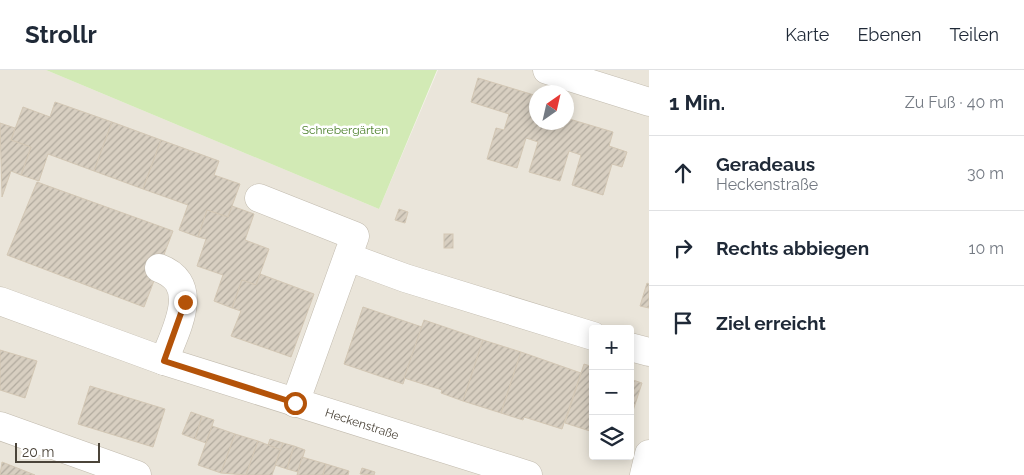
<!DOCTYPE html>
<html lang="de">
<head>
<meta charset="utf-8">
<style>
	:root { --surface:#fff; --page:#f2f2f3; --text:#1f2937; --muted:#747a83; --line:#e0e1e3 }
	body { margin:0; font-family:Raleway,sans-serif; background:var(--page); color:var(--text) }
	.controls { position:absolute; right:15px; bottom:15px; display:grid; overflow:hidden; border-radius:5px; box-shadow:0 2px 12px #0003 }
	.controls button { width:45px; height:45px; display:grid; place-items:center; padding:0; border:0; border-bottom:1px solid var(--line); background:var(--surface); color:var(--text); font:25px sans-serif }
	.compass { position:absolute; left:529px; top:15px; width:45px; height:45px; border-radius:50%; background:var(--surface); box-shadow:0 2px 12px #0003; rotate:34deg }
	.scale { position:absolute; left:15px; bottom:12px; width:85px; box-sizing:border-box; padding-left:5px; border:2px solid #4b4439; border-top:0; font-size:14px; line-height:18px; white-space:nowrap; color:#4b4439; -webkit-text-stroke:4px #fff; paint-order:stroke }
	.stop { position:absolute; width:15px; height:15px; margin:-11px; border:4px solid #b45309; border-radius:50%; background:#fff }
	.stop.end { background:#b45309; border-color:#fff; box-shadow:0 1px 5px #0008 }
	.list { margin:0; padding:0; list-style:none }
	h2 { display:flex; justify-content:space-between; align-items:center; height:65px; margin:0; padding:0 20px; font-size:21px }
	h2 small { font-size:16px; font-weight:400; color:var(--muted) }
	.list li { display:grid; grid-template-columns:32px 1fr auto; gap:15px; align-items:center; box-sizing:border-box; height:75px; padding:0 20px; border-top:1px solid var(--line) }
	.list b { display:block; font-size:19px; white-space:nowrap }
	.list p { margin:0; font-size:16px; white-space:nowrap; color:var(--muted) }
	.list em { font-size:16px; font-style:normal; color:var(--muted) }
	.icon { flex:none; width:28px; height:28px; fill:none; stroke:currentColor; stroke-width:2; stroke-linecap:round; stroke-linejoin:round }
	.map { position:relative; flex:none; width:649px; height:405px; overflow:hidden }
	header { display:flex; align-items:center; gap:30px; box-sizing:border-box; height:70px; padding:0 25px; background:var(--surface); border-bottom:1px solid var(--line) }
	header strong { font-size:24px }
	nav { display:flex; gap:28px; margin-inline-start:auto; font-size:18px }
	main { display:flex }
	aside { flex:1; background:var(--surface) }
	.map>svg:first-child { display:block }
	.residential { fill:#eae5da; fill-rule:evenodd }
	.green { fill:#d2eab5 }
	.building { fill:url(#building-hatch); stroke:#d3c7b4 }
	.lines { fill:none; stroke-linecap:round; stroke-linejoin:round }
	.minor-casing { stroke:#c2bbae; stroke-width:29 }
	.minor { stroke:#fff; stroke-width:28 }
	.route { stroke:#b45309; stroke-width:6 }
	.labels { text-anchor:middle; stroke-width:5; stroke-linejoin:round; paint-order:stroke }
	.park-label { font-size:12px; fill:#4a7f2a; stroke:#fff }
	.street-label { font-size:12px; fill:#4b4439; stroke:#fff }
</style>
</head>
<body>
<header>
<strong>Strollr</strong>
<nav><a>Karte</a><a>Ebenen</a><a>Teilen</a></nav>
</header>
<main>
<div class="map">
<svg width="649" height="405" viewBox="0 0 649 405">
	<defs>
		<pattern id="building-hatch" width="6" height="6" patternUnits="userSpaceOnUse" patternTransform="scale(1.25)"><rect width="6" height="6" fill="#d8cfc1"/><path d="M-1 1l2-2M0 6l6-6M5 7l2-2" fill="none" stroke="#b1aa9e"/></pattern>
	</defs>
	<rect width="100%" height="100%" fill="#f6f3ec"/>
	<!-- residential -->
	<path class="residential" d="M0 0H46L379 139 438 0H649V405H0ZM536 22H566V52H536ZM593 259H630V386H593Z"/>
	<!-- green -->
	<path class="green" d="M46 0H437L379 139Z"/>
	<!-- building -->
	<g class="building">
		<path d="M478 8 534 25 530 37 536 39V52H566V48L613 62 609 76 627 82 622 97 612 94 603 125 572 115 581 85 569 81 560 111 529 102 538 72 526 68 517 98 487 89 496 58 504 60 509 44 471 32Z"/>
		<path d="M55 32 112 52 94 101 48 84 39 111 21 105 31 77 11 70 23 37 50 47Z"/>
		<path d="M112 52 161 70 143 119 94 101Z"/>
		<path d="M0 53 15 58 11 70 31 77 21 105 11 101 2 127Z"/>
		<path d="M161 70 219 91 214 105 240 114 228 147 207 140 198 167 179 160 188 135 143 119Z"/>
		<path d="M37 112 173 161 144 237 7 185Z"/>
		<path d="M232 136 254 144 245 170 269 179 256 215 242 210 232 238 214 231 223 205 197 196 206 169 198 167 207 140 228 147Z"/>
		<path d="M399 139 408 142 405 153 395 150Z"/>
		<rect x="444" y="164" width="9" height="14"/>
		<path d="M260 204 314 224 291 287 231 266 241 241 232 238 242 210 256 215Z"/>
		<path d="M647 213 649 214V238L640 236Z"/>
		<path d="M363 237 422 257 403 314 344 294Z"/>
		<path d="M424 250 483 270 463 331 441 323 442 320 404 308Z"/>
		<path d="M483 270 521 282 501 343 463 331Z"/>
		<path d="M0 280 37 291 25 328 0 320Z"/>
		<path d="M521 282 581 303 562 359 524 347 523 350 501 343Z"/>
		<path d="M584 294 593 297V362L565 353Z"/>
		<path d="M630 309 642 313 630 350Z"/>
		<path d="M90 316 165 339 153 377 78 354Z"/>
		<path d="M191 342 202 346 195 369 182 364Z"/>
		<path d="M202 346 214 350 206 373 195 369Z"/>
		<path d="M212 356 235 364 221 403 198 395Z"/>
		<path d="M235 364 258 371 246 405 221 403Z"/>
		<path d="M270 369 283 373 281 380 268 375Z"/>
		<path d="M258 371 281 380 272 405H246Z"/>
		<path d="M283 373 294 376 287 399 275 395Z"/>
		<path d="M294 376 305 380 298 402 287 399Z"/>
		<path d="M302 387 326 394 323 405H297Z"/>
		<path d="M2 392 35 405H0Z"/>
		<path d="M326 394 349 401 348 405H323Z"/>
		<path d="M362 398 375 402 374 405 360 404Z"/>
	</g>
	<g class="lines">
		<!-- minor casing -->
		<g class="minor-casing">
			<g id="minor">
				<path d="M547 0 649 32"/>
				<path d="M259 128 355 166 295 333"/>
				<path d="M348 187 405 208 593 266"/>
				<path d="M159 198C203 214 175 261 164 291"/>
				<path d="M0 231 164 291 528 405"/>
				<path d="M630 277 649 282"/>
				<path d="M0 356 137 405"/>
				<path d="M644 405 649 384"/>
			</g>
		</g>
		<!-- minor -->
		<use href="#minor" class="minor"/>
	</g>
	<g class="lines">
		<!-- route -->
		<path class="route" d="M185 232 164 291 295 333"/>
	</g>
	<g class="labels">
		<!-- park labels -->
		<g class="park-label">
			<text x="345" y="64">Schrebergärten</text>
		</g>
		<!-- street labels -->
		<g class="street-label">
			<text transform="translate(362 354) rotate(18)" y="4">Heckenstraße</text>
		</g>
	</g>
</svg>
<div class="controls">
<button>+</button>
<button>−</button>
<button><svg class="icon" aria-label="layers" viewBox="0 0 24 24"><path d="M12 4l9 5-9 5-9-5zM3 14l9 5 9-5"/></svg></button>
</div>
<svg class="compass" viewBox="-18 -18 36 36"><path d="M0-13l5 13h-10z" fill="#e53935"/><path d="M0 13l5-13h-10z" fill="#747a83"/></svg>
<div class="scale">20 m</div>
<div class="stop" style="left:295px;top:333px"></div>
<div class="stop end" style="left:185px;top:232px"></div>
</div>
<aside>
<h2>1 Min.<small>Zu Fuß · 40 m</small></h2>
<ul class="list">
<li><svg class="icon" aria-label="ahead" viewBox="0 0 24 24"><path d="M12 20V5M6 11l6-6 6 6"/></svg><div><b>Geradeaus</b><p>Heckenstraße</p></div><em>30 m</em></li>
<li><svg class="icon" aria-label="right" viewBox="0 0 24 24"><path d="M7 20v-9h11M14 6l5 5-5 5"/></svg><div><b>Rechts abbiegen</b></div><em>10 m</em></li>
<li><svg class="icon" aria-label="arrive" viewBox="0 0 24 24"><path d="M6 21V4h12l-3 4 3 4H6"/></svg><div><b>Ziel erreicht</b></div></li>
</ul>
</aside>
</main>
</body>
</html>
